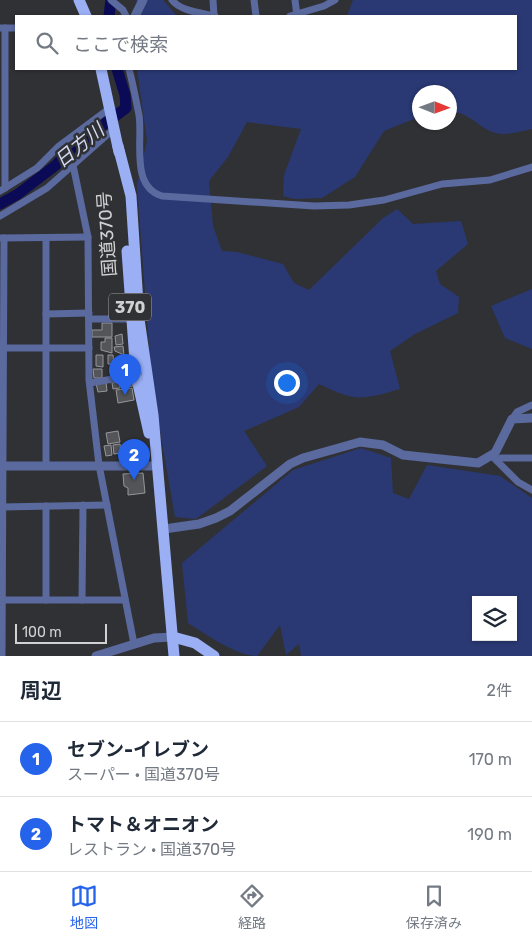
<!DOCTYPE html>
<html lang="ja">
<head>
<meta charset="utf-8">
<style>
	:root { --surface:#fff; --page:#f6f6f7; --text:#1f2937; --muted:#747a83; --line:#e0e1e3; --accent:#2563eb }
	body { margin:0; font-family:Rubik,"Noto Sans JP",sans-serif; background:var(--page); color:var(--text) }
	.controls { position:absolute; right:15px; bottom:15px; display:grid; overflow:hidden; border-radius:0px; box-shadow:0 1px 4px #0004 }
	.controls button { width:45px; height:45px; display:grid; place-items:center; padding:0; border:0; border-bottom:1px solid var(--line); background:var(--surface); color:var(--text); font:25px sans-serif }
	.compass { position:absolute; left:412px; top:85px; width:45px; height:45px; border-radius:50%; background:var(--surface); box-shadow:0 1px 4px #0004; rotate:91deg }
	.scale { position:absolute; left:15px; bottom:12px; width:92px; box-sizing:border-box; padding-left:5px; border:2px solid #d0d1d3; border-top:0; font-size:14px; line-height:18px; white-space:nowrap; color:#d0d1d3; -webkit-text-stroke:4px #303134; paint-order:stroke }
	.you { position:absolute; left:286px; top:382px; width:18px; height:18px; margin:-12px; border:4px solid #fff; border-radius:50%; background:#1a73e8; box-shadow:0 0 0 8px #1a73e833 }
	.badge { display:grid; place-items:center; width:32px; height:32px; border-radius:50%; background:var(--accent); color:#fff; font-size:16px; font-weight:700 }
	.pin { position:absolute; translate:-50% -41px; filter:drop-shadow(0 1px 2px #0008) }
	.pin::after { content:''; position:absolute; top:26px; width:18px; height:15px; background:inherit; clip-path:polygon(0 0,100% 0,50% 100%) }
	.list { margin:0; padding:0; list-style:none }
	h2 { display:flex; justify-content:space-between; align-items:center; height:65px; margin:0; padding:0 20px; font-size:21px }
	h2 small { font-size:16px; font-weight:400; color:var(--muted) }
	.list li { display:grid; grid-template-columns:32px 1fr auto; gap:15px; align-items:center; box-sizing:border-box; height:75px; padding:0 20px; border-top:1px solid var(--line) }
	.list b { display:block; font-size:19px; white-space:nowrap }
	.list p { margin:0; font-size:16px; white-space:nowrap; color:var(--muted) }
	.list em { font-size:16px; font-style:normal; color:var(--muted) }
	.icon { flex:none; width:28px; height:28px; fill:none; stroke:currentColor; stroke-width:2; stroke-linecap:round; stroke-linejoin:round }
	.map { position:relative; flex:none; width:532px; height:656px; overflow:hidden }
	.search { position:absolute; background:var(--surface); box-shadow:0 1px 4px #0004; left:15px; right:15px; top:15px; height:55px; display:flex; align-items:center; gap:12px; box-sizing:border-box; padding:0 18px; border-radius:0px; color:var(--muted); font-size:19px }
	.sheet { height:215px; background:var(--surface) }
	nav { display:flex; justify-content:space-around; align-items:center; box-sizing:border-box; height:70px; border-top:1px solid var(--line); background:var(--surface); font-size:14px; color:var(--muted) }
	nav a { display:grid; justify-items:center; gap:2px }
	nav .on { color:var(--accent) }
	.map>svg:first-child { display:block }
	.green { fill:#2a3974; fill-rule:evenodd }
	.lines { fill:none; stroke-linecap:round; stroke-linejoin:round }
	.river { stroke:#0b0a57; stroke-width:11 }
	.building { fill:#545559; stroke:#95979a }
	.minor { stroke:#5a699e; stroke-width:7 }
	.tertiary { stroke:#5a699e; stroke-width:9 }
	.trunk { stroke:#9aaff4; stroke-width:11 }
	.labels { text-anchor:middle; stroke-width:5; stroke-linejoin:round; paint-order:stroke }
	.shield { fill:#303134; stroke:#a0a1a3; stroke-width:1 }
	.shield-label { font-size:16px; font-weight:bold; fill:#d0d1d3 }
	.street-label { font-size:18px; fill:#d0d1d3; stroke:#303134 }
	.water-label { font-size:19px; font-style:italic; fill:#d3daf1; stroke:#303134 }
</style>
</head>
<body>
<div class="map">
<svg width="532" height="656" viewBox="0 0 532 656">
	<rect width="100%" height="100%" fill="#303134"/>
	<!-- green -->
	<g class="green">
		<path d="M136 0H163L177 16H140Z"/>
		<path d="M353 0H532V129C522 131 505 136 496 133 479 129 469 111 450 112V92H420L419 117 384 131 355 177 322 198 294 199 283 196 284 175 301 129 247 122 228 157 209 181 213 226 222 251 237 252 283 264 294 283 309 290 382 219 397 209 413 224 461 221 468 244 436 271 440 284 459 297 458 313 415 334 390 351 400 389C362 400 356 402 319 384L299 407 244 431 267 466 196 519 175 517 152 385 137 185 147 141 137 69H516V16H347Z"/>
		<path d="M532 289V349L505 338 491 306Z"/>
		<path d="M361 448 391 458 393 493 409 499 427 465 500 476 532 498V656H301L299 644 286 655 280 625 257 656C236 656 206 634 188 623L182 563 293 470ZM476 600H513V637H476Z"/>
	</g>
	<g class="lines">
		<!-- river -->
		<g class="river">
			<path d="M109 16 111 0"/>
			<path d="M0 204 18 194 56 165 72 148 126 108 125 95 117 69"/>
		</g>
	</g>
	<!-- building -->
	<g class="building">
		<path d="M102 323H112V337H92V330H102Z"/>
		<path d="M122 334 123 344 116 345 115 336Z"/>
		<path d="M105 338H112V353L101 350V342H105Z"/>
		<path d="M123 346 124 355 115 351 114 347Z"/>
		<path d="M96 355H103V367L96 366Z"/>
		<path d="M108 355H113L114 364H108Z"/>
		<path d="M126 356 127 364 117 365V360Z"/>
		<path d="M117 366 118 376 112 377 111 367Z"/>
		<path d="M130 366V373L123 374 122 367Z"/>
		<path d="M93 369H102V378H94Z"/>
		<path d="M132 380 133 386 127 387 126 381Z"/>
		<path d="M106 382 107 391 98 392 96 383Z"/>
		<path d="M119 382 120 388 113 389 112 383Z"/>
		<path d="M132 388 134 400 118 403 116 390Z"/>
		<path d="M118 431 120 442 108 444 106 433Z"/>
		<path d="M120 444 121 453 114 454 113 445Z"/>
		<path d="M111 445 112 455 106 456 104 446Z"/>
		<path d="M143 473 145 493 128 495V488L124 486 123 474Z"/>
	</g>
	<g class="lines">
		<!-- minor -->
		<g class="minor">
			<path d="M111 0 123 10 126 16"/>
			<path d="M172 0C180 11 202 13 215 16"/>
			<path d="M213 0 214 16"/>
			<path d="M254 0 256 16"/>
			<path d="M295 0 297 16"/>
			<path d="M290 16 324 6 335 0"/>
			<path d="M0 28H16"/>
			<path d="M5 28V188"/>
			<path d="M129 69C133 84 136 100 139 115 143 141 130 186 162 196L314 206 349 205 384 200 442 184 490 180 532 167"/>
			<path d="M73 165 88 237 89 380 99 465 134 644"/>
			<path d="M0 191 37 168 59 146 110 108"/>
			<path d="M0 216 47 188 115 128"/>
			<path d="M1 238 88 237"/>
			<path d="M46 238V466"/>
			<path d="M46 314 89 313"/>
			<path d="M89 319H131"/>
			<path d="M0 348H89"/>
			<path d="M90 383 136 375"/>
			<path d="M512 419 517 412 532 405"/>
			<path d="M492 456 518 482 532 490"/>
			<path d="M497 461 501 458H532"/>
			<path d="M2 507 107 505"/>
			<path d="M2 600H125"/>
			<path d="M46 600V506"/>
			<path d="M82 600 83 505"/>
			<path d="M2 656 4 238"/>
		</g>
		<!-- tertiary -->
		<g class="tertiary">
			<path d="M135 16 143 0"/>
			<path d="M0 466H157"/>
			<path d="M164 529 199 524 216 518 230 511 290 464 303 458 360 442 383 445 403 455 478 463 495 453 512 419 532 418"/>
			<path d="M96 656 154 638 173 637"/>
		</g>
		<!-- trunk -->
		<g class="trunk">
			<path d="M79 0 86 16"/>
			<path d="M101 69 119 152"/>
			<path d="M118 146 131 196 139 319 153 415 174 656"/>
			<path d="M127 251 136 375 149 433"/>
			<path d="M173 637 195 643 214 656"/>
		</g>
	</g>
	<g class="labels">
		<!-- shield labels -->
		<rect class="shield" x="109" y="293.5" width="42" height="27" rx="4"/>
		<g class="shield-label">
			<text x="130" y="313">370</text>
		</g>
		<!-- street labels -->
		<g class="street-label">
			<text transform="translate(107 234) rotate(-94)" y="6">国道370号</text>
		</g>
		<!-- water labels -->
		<g class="water-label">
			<text transform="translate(79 145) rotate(-39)" y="7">日方川</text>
		</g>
	</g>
</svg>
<div class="controls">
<button><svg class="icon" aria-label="layers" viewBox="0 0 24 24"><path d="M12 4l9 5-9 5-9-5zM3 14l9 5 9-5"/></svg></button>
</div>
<svg class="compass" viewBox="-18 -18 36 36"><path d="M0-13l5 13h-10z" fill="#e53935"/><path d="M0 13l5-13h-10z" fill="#747a83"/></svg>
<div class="scale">100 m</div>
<div class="you"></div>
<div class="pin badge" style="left:125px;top:395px">1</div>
<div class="pin badge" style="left:134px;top:480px">2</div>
<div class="search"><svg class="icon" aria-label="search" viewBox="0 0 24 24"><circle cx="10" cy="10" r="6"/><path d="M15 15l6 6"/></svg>ここで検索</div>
</div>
<section class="sheet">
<h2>周辺<small>2件</small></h2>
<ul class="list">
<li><span class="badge">1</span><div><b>セブン-イレブン</b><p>スーパー · 国道370号</p></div><em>170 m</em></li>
<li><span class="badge">2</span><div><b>トマト＆オニオン</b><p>レストラン · 国道370号</p></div><em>190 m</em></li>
</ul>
</section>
<nav>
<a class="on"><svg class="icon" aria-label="map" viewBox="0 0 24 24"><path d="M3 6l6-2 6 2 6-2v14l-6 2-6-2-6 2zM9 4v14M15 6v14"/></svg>地図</a>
<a><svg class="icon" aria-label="directions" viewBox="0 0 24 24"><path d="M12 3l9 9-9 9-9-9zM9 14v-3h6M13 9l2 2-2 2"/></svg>経路</a>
<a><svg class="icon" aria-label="saved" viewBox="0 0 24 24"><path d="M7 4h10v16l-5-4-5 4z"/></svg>保存済み</a>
</nav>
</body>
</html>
